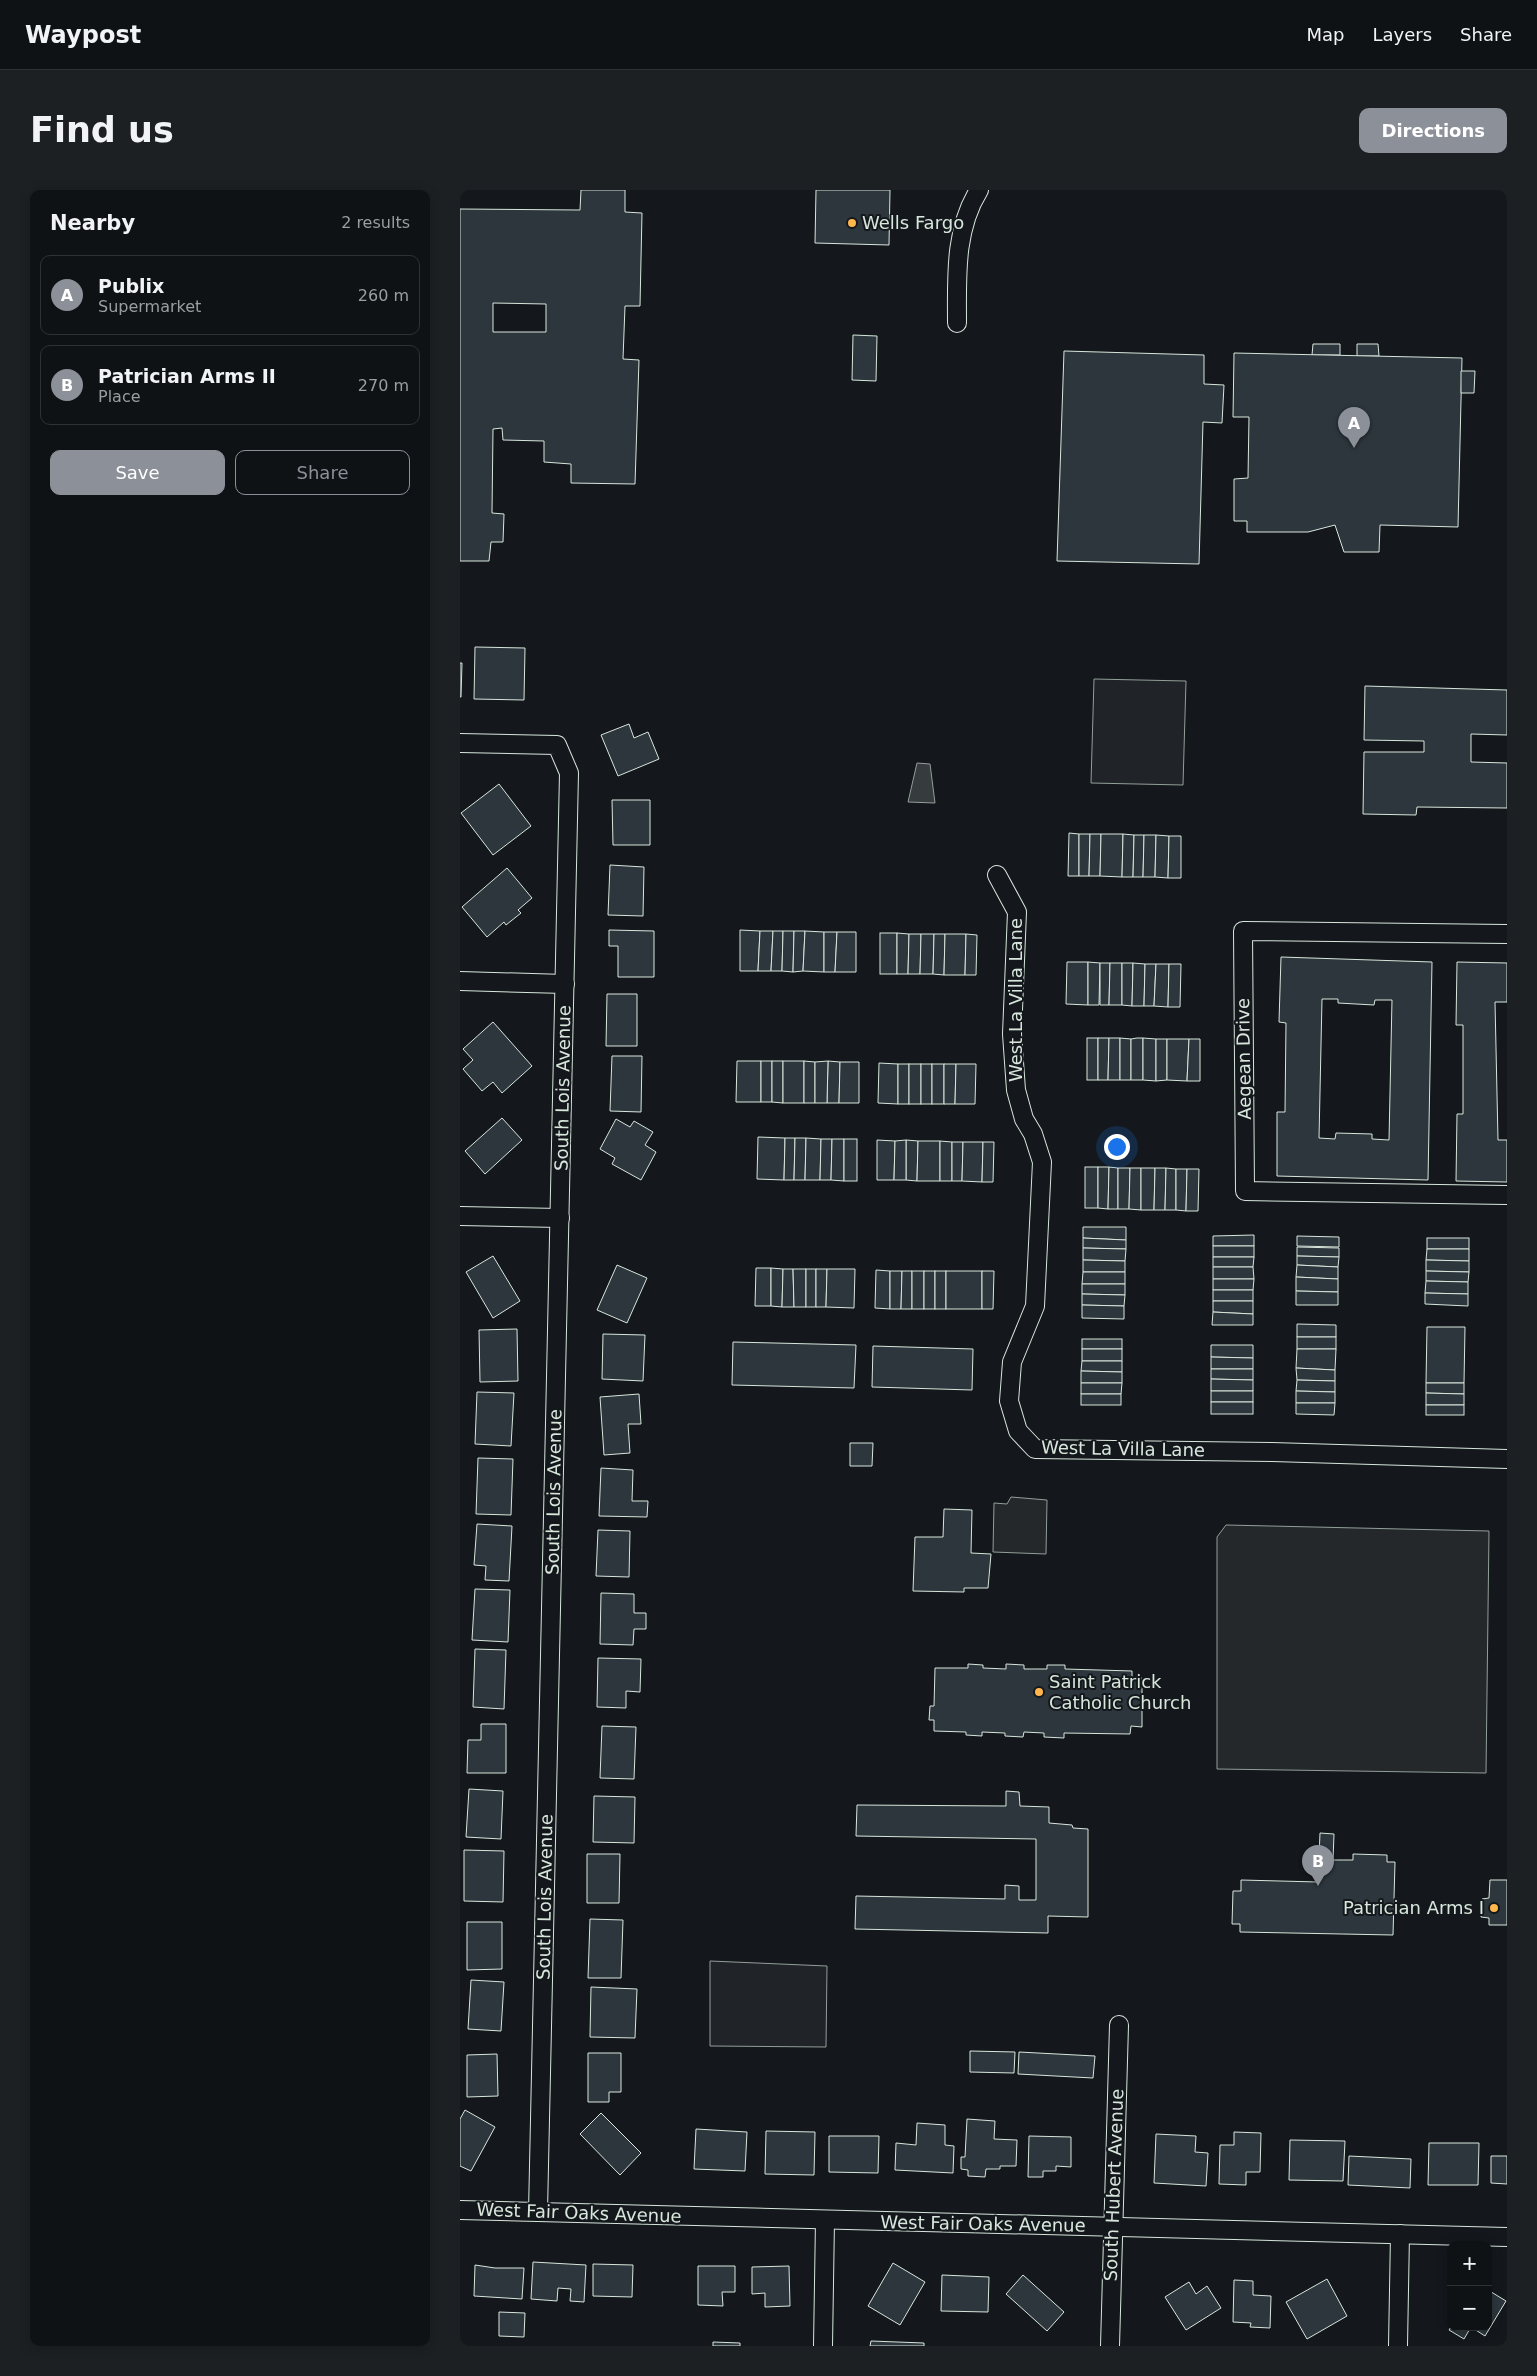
<!DOCTYPE html>
<html lang="en">
<head>
<meta charset="utf-8">
<style>
	:root { --surface:#0f1215; --page:#1d2022; --text:#f1f3f6; --muted:#9b9ea0; --line:#2f3234; --accent:#8c9099 }
	body { margin:0; font-family:"DejaVu Sans",sans-serif; background:var(--page); color:var(--text) }
	.controls { position:absolute; right:15px; bottom:15px; display:grid; overflow:hidden; border-radius:10px; box-shadow:0 2px 12px #0003 }
	.controls button { width:45px; height:45px; display:grid; place-items:center; padding:0; border:0; border-bottom:1px solid var(--line); background:var(--surface); color:var(--text); font:25px sans-serif }
	.you { position:absolute; left:656px; top:956px; width:18px; height:18px; margin:-12px; border:4px solid #fff; border-radius:50%; background:#1a73e8; box-shadow:0 0 0 8px #1a73e833 }
	.badge { display:grid; place-items:center; width:32px; height:32px; border-radius:50%; background:var(--accent); color:#fff; font-size:16px; font-weight:700 }
	.pin { position:absolute; translate:-50% -41px; filter:drop-shadow(0 1px 2px #0008) }
	.pin::after { content:''; position:absolute; top:26px; width:18px; height:15px; background:inherit; clip-path:polygon(0 0,100% 0,50% 100%) }
	.list { margin:0; padding:0; list-style:none }
	h2 { display:flex; justify-content:space-between; align-items:center; height:65px; margin:0; padding:0 20px; font-size:21px }
	h2 small { font-size:16px; font-weight:400; color:var(--muted) }
	.list li { display:grid; grid-template-columns:32px 1fr auto; gap:15px; align-items:center; box-sizing:border-box; height:80px; margin:0 10px 10px; padding:0 10px; border:1px solid var(--line); border-radius:10px }
	.list b { display:block; font-size:19px; white-space:nowrap }
	.list p { margin:0; font-size:16px; white-space:nowrap; color:var(--muted) }
	.list em { font-size:16px; font-style:normal; color:var(--muted) }
	.actions { display:flex; gap:10px; padding:15px 20px }
	.actions a { flex:1; padding:11px 0; border:1px solid var(--accent); border-radius:10px; text-align:center; font-size:18px; color:var(--accent) }
	.actions .main { background:var(--accent); color:#fff }
	.map { position:relative; flex:none; width:1047px; height:2156px; overflow:hidden; border-radius:10px }
	header { display:flex; align-items:center; gap:30px; box-sizing:border-box; height:70px; padding:0 25px; background:var(--surface); border-bottom:1px solid var(--line) }
	header strong { font-size:24px }
	nav { display:flex; gap:28px; margin-inline-start:auto; font-size:18px }
	.intro { display:flex; align-items:center; justify-content:space-between; box-sizing:border-box; height:120px; padding:0 30px }
	h1 { margin:0; font-size:35px }
	.button { padding:12px 22px; border-radius:10px; background:var(--accent); color:#fff; font-size:18px; font-weight:700 }
	main { display:flex; gap:30px; padding:0 30px }
	aside { flex:1; background:var(--surface); border-radius:10px; box-shadow:0 2px 12px #0003 }
	.map>svg:first-child { display:block }
	.green { fill:#202428; stroke:#939e99 }
	.parking { fill:#24282b; stroke:#939e99 }
	.water { fill:#363b3e; stroke:#939e99 }
	.building { fill:#2c363c; stroke:#d8e6dc; fill-rule:evenodd }
	.lines { fill:none; stroke-linecap:round; stroke-linejoin:round }
	.street-casing { stroke:#d8e6dc; stroke-width:20 }
	.street { stroke:#14181c; stroke-width:18 }
	.poi-dot { fill:#ffb74d; stroke:#14181c; stroke-width:2 }
	.labels { text-anchor:middle; stroke-width:4; stroke-linejoin:round; paint-order:stroke }
	.poi-label { font-size:18px; fill:#d8e6dc; stroke:#14181c; text-anchor:start }
	.street-label { font-size:18px; fill:#d8e6dc; stroke:#14181c }
</style>
</head>
<body>
<header>
<strong>Waypost</strong>
<nav><a>Map</a><a>Layers</a><a>Share</a></nav>
</header>
<div class="intro"><h1>Find us</h1><a class="button">Directions</a></div>
<main>
<aside>
<h2>Nearby<small>2 results</small></h2>
<ul class="list">
<li><span class="badge">A</span><div><b>Publix</b><p>Supermarket</p></div><em>260 m</em></li>
<li><span class="badge">B</span><div><b>Patrician Arms II</b><p>Place</p></div><em>270 m</em></li>
</ul>
<div class="actions"><a class="main">Save</a><a>Share</a></div>
</aside>
<div class="map">
<svg width="1047" height="2156" viewBox="0 0 1047 2156">
	<rect width="100%" height="100%" fill="#14181c"/>
	<!-- green -->
	<g class="green">
		<path d="M634 489 726 491 723 595 631 593Z"/>
		<path d="M250 1771 367 1776 366 1857 250 1856Z"/>
	</g>
	<!-- parking -->
	<g class="parking">
		<path d="M551 1307 587 1310 586 1364 533 1362 534 1313 547 1314Z"/>
		<path d="M766 1335 1029 1341 1026 1583 757 1579V1347Z"/>
	</g>
	<!-- water -->
	<path class="water" d="M457 573 470 574 475 613 448 612Z"/>
	<!-- building -->
	<g class="building">
		<path d="M121 0H165V22L182 23 180 116H165L163 169 179 170 175 294 111 293V274L84 272V251L43 250 42 238 33 239 32 323 44 324 43 352H31L29 371H0V19L120 20ZM33 113 86 114V142H33Z"/>
		<path d="M356 0H430L429 55 355 53Z"/>
		<path d="M393 145 417 146 416 191 392 190Z"/>
		<path d="M853 154H880V165H852Z"/>
		<path d="M897 154H918L919 166H897Z"/>
		<path d="M604 161 744 165V194L764 195 762 233 743 232 739 374 597 371Z"/>
		<path d="M774 163 1002 168 998 337 920 335 919 362H884L875 335 848 342H787V331H774V289L788 288 789 227H773Z"/>
		<path d="M1001 181H1015L1014 203H1001Z"/>
		<path d="M15 457 65 458 64 510 14 509Z"/>
		<path d="M0 473H2L1 507H0Z"/>
		<path d="M905 496 1047 500V545L1011 544V572L1047 573V618L957 617 956 625 903 624 904 562H964V551L904 550Z"/>
		<path d="M169 534 174 548 188 542 199 569 158 586 141 545Z"/>
		<path d="M39 594 71 636 33 665 1 623Z"/>
		<path d="M152 610H190V655H153Z"/>
		<path d="M609 643 619 644V686H608Z"/>
		<path d="M619 644H630L629 686H619Z"/>
		<path d="M630 644H641L640 686H629Z"/>
		<path d="M641 644H663L662 687 640 686Z"/>
		<path d="M663 644 674 645 673 687H662Z"/>
		<path d="M674 645H684L683 687H673Z"/>
		<path d="M684 645H696L695 687H683Z"/>
		<path d="M696 645 709 646 708 688 695 687Z"/>
		<path d="M709 646H721V688H708Z"/>
		<path d="M150 675 184 677 183 726 148 725Z"/>
		<path d="M47 678 72 708 58 720 61 723 46 735 44 732 27 747 2 717Z"/>
		<path d="M149 740 194 741V787H158V756H149Z"/>
		<path d="M280 740 300 741 298 781H280Z"/>
		<path d="M300 741H313L311 781H298Z"/>
		<path d="M313 741H323L322 781H311Z"/>
		<path d="M323 741H334L333 782 322 781Z"/>
		<path d="M334 741H345L343 781 333 782Z"/>
		<path d="M345 741 364 742V782L343 781Z"/>
		<path d="M364 742H377L375 782H364Z"/>
		<path d="M377 742H396V782H375Z"/>
		<rect x="420" y="743" width="17" height="41"/>
		<path d="M437 743 449 744 448 784H437Z"/>
		<path d="M449 744H461L460 784H448Z"/>
		<path d="M461 744H474L473 784H460Z"/>
		<path d="M474 744H485L484 785 473 784Z"/>
		<path d="M485 744H506L505 785H484Z"/>
		<path d="M506 744 517 745 516 785H505Z"/>
		<path d="M821 767 972 772 968 990 817 986V922H825L826 833 819 832ZM862 809H878V813L914 815 915 810H932L929 950 912 949V944L876 943 875 949 859 948Z"/>
		<path d="M607 772H628V815L606 814Z"/>
		<path d="M628 772 640 773 639 815H628Z"/>
		<path d="M997 772 1047 773V812H1035L1038 950H1047V992L996 991 997 924H1003V835H996Z"/>
		<path d="M640 773H650L649 815H640Z"/>
		<path d="M650 773H662V815H649Z"/>
		<path d="M662 773H673L672 816 662 815Z"/>
		<path d="M673 773 685 774 684 816H672Z"/>
		<path d="M685 774H696L694 816H684Z"/>
		<path d="M696 774H709L708 817 694 816Z"/>
		<path d="M709 774H721L720 817H708Z"/>
		<path d="M147 804H177V856H146Z"/>
		<path d="M33 832 72 876 42 903 33 892 22 901 3 879 13 870 3 859Z"/>
		<rect x="627" y="848" width="11" height="42"/>
		<path d="M638 848H649L648 890H638Z"/>
		<path d="M649 848H660V890H648Z"/>
		<path d="M660 848 671 849V890H660Z"/>
		<path d="M677 848H683V890H671V849Z"/>
		<path d="M683 848 696 849V891L683 890Z"/>
		<path d="M696 849H707V890L696 891Z"/>
		<path d="M707 849H729L727 891 707 890Z"/>
		<path d="M729 849H740V891H727Z"/>
		<path d="M152 866H182L181 922 150 921Z"/>
		<path d="M277 871H301V912H276Z"/>
		<rect x="301" y="871" width="11" height="41"/>
		<path d="M312 871H323V913L312 912Z"/>
		<rect x="323" y="871" width="21" height="42"/>
		<path d="M344 871 355 872V913H344Z"/>
		<path d="M368 871 380 872 379 913H367Z"/>
		<path d="M368 871 367 913H355V872Z"/>
		<path d="M380 872H399V913H379Z"/>
		<path d="M419 873 438 874V914L418 913Z"/>
		<rect x="438" y="874" width="11" height="40"/>
		<rect x="449" y="874" width="12" height="40"/>
		<rect x="461" y="874" width="11" height="40"/>
		<rect x="472" y="874" width="12" height="40"/>
		<path d="M484 874H496L495 914H484Z"/>
		<path d="M496 874H516L515 914H495Z"/>
		<path d="M42 928 62 950 25 984 5 961Z"/>
		<path d="M156 929 170 937 174 931 193 942 185 955 196 962 181 990 152 974 155 968 140 959Z"/>
		<path d="M298 947 325 948 324 990 297 989Z"/>
		<path d="M325 948H335L334 990H324Z"/>
		<path d="M335 948H346L345 990H334Z"/>
		<path d="M346 948 361 949 360 990H345Z"/>
		<path d="M361 949H372L371 990H360Z"/>
		<path d="M372 949H384V991L371 990Z"/>
		<rect x="384" y="949" width="13" height="42"/>
		<path d="M417 950 435 951 434 990H417Z"/>
		<path d="M446 950 458 951 457 991 446 990Z"/>
		<path d="M446 950V990H434L435 951Z"/>
		<path d="M458 951H480V991H457Z"/>
		<path d="M480 951 492 952V991H480Z"/>
		<path d="M492 952H503L502 991H492Z"/>
		<path d="M503 952H523L522 992 502 991Z"/>
		<path d="M523 952H534L533 992H522Z"/>
		<rect x="625" y="977" width="13" height="41"/>
		<path d="M638 977H649L648 1019 638 1018Z"/>
		<path d="M649 977 658 978V1019H648Z"/>
		<path d="M658 978H670L669 1019H658Z"/>
		<path d="M670 978H681V1020L669 1019Z"/>
		<path d="M681 978H695L694 1020H681Z"/>
		<path d="M695 978H706L705 1020H694Z"/>
		<path d="M706 978 716 979V1020H705Z"/>
		<path d="M716 979H727L726 1021 716 1020Z"/>
		<path d="M727 979H739L738 1021H726Z"/>
		<path d="M623 1037H666V1050L623 1048Z"/>
		<path d="M794 1045V1056H753V1046Z"/>
		<path d="M837 1046 879 1047V1057L837 1056Z"/>
		<path d="M623 1048 666 1050V1059L623 1058Z"/>
		<rect x="967" y="1048" width="42" height="11"/>
		<rect x="753" y="1056" width="41" height="11"/>
		<path d="M837 1057 879 1058V1067L837 1066Z"/>
		<path d="M623 1058 666 1059 665 1071 623 1070Z"/>
		<path d="M967 1059H1009V1071L966 1070Z"/>
		<path d="M33 1066 60 1111 33 1128 6 1082Z"/>
		<path d="M837 1066 879 1067 878 1077 837 1075Z"/>
		<path d="M753 1067H794L793 1077H753Z"/>
		<path d="M623 1070 665 1071V1082H623Z"/>
		<path d="M966 1070 1009 1071V1082L966 1081Z"/>
		<path d="M157 1075 187 1088 167 1133 137 1120Z"/>
		<path d="M837 1075 878 1077V1089L836 1087Z"/>
		<path d="M753 1077H793L794 1089H753Z"/>
		<path d="M296 1078H311V1116H295Z"/>
		<path d="M311 1078 323 1079 322 1117 311 1116Z"/>
		<path d="M323 1079H333L334 1117H322Z"/>
		<path d="M333 1079H346V1117H334Z"/>
		<rect x="346" y="1079" width="10" height="38"/>
		<path d="M356 1079H367L366 1117H356Z"/>
		<path d="M367 1079H395L394 1118 366 1117Z"/>
		<path d="M416 1080 430 1081V1119L415 1118Z"/>
		<path d="M430 1081H442L441 1119H430Z"/>
		<path d="M442 1081H452V1119H441Z"/>
		<rect x="452" y="1081" width="12" height="38"/>
		<rect x="464" y="1081" width="11" height="38"/>
		<rect x="475" y="1081" width="11" height="38"/>
		<rect x="486" y="1081" width="36" height="38"/>
		<path d="M522 1081H534L533 1119H522Z"/>
		<path d="M966 1081 1009 1082 1008 1092 966 1091Z"/>
		<path d="M623 1082H665V1094H622Z"/>
		<path d="M836 1087 878 1089V1102L836 1101Z"/>
		<path d="M753 1089H794L793 1100H753Z"/>
		<path d="M966 1091 1008 1092V1104L965 1103Z"/>
		<path d="M622 1094H665V1105L622 1104Z"/>
		<rect x="753" y="1100" width="40" height="11"/>
		<path d="M836 1101 878 1102V1115H836Z"/>
		<path d="M965 1103 1008 1104V1116L965 1114Z"/>
		<path d="M622 1104 665 1105 664 1116 622 1115Z"/>
		<path d="M753 1111H793V1124L753 1122Z"/>
		<path d="M622 1115 664 1116V1129L622 1128Z"/>
		<path d="M753 1122 793 1124V1135H752Z"/>
		<path d="M837 1134 876 1135V1147H837Z"/>
		<path d="M967 1137H1005L1004 1193H966Z"/>
		<path d="M57 1139 58 1191 20 1192 19 1140Z"/>
		<path d="M143 1144 185 1145 183 1191 142 1189Z"/>
		<rect x="837" y="1147" width="39" height="12"/>
		<rect x="622" y="1149" width="40" height="10"/>
		<path d="M273 1152 396 1155 394 1198 272 1195Z"/>
		<path d="M751 1155H793V1168L751 1167Z"/>
		<path d="M413 1156 513 1159 512 1200 412 1197Z"/>
		<rect x="622" y="1159" width="40" height="12"/>
		<path d="M837 1159H876L875 1180 836 1178Z"/>
		<path d="M751 1167 793 1168V1179H751Z"/>
		<path d="M622 1171H662V1182L621 1181Z"/>
		<path d="M836 1178 875 1180V1191L837 1190Z"/>
		<path d="M751 1179H793V1190L751 1189Z"/>
		<path d="M621 1181 662 1182V1193H621Z"/>
		<path d="M751 1189 793 1190V1201H751Z"/>
		<path d="M837 1190 875 1191V1202L836 1201Z"/>
		<path d="M621 1193H662L661 1204H621Z"/>
		<path d="M966 1193H1004V1204L966 1203Z"/>
		<rect x="751" y="1201" width="42" height="11"/>
		<path d="M836 1201 875 1202V1213H836Z"/>
		<path d="M17 1202 54 1203 51 1256 15 1254Z"/>
		<path d="M966 1203 1004 1204V1215H966Z"/>
		<path d="M179 1204 181 1234H168L170 1263 144 1265 140 1207Z"/>
		<rect x="621" y="1204" width="40" height="11"/>
		<rect x="751" y="1212" width="42" height="12"/>
		<path d="M836 1213H875L874 1225 836 1224Z"/>
		<rect x="966" y="1215" width="38" height="10"/>
		<path d="M390 1253H413L412 1276H390Z"/>
		<path d="M18 1268 53 1269 51 1325 16 1324Z"/>
		<path d="M141 1278 173 1280 172 1311H188L187 1327 139 1326Z"/>
		<path d="M484 1319 512 1320 511 1363 531 1364 528 1398H504V1402L453 1401 455 1347H483Z"/>
		<path d="M17 1334 52 1336 49 1391 25 1390 26 1376 14 1375Z"/>
		<path d="M138 1340 170 1341 169 1387 136 1386Z"/>
		<path d="M15 1399 50 1400 48 1452 12 1450Z"/>
		<path d="M141 1403 174 1404V1423H186V1439H174L173 1455 140 1454Z"/>
		<path d="M15 1459 46 1460 44 1519 13 1517Z"/>
		<path d="M138 1468 181 1469 180 1502 166 1501V1518L137 1517Z"/>
		<path d="M508 1474 523 1475V1478L546 1479V1474L564 1475V1479H587V1475H605V1479L672 1481V1488H682V1537L671 1536 670 1544 604 1543V1548L584 1547V1543L564 1542 563 1547 545 1546V1543L522 1542V1546L506 1545V1542L474 1541V1530H469L470 1516H474L475 1478H508Z"/>
		<path d="M21 1534H46V1583H7L8 1550H21Z"/>
		<path d="M142 1536 176 1537 174 1589 140 1588Z"/>
		<path d="M9 1599 43 1601 41 1649 6 1647Z"/>
		<path d="M546 1601 559 1602 560 1616 589 1617V1633L612 1635 613 1638 628 1639V1727L588 1726V1743L395 1739 396 1706 545 1709V1695L559 1696V1710H576V1649L396 1646 397 1615 546 1616Z"/>
		<path d="M134 1606 175 1607 174 1653 133 1652Z"/>
		<path d="M860 1643 874 1644 873 1670H893V1664L927 1665V1672H935L933 1745 780 1742V1734H772L773 1701H781V1690L858 1692Z"/>
		<path d="M4 1660 44 1661 43 1712 4 1711Z"/>
		<path d="M127 1664H160L159 1713H127Z"/>
		<path d="M1030 1690H1047V1735H1029V1728L1021 1727 1022 1709 1029 1708Z"/>
		<path d="M130 1729 163 1730 161 1788H128Z"/>
		<path d="M7 1732H42V1779L7 1780Z"/>
		<path d="M11 1790 44 1792 41 1841 8 1839Z"/>
		<path d="M131 1797 177 1799 175 1848 130 1847Z"/>
		<path d="M510 1861 555 1862 554 1883 510 1882Z"/>
		<path d="M559 1862 635 1866 633 1888 558 1884Z"/>
		<path d="M128 1863H161V1902H149V1912H128Z"/>
		<path d="M37 1864 38 1906 7 1907V1865Z"/>
		<path d="M5 1920 35 1937 11 1981 0 1976V1929Z"/>
		<path d="M141 1923 181 1963 160 1985 120 1944Z"/>
		<path d="M507 1929 535 1931 534 1949 557 1950 556 1976H540V1979H526L525 1987 508 1986V1980L501 1979V1967H505Z"/>
		<path d="M457 1933 485 1935V1955L494 1956 493 1983 435 1980 436 1953 456 1955Z"/>
		<path d="M236 1939 287 1942 285 1981 234 1979Z"/>
		<path d="M306 1941 355 1942 354 1985 305 1984Z"/>
		<path d="M774 1942 801 1943 800 1982H786V1995L759 1994 760 1955H774Z"/>
		<path d="M696 1944 736 1946 735 1962 748 1963 746 1996 694 1993Z"/>
		<path d="M369 1946H419L418 1983 369 1982Z"/>
		<path d="M569 1946 611 1947V1977L596 1976V1981H583V1987H568Z"/>
		<path d="M830 1950 885 1951 883 1991 829 1990Z"/>
		<path d="M969 1953H1019L1018 1995H968Z"/>
		<path d="M889 1966 951 1969 950 1998 888 1995Z"/>
		<path d="M1031 1966H1047V1994L1031 1993Z"/>
		<path d="M73 2072 126 2075 124 2112 110 2111 111 2099 98 2098 97 2111 71 2109Z"/>
		<path d="M433 2073 465 2092 440 2135 408 2116Z"/>
		<path d="M133 2074 173 2075 172 2107 133 2106Z"/>
		<path d="M15 2075 35 2078H64L62 2109 14 2106Z"/>
		<path d="M238 2076H275V2102H262L263 2116 238 2115Z"/>
		<path d="M329 2076 330 2116 305 2117V2103L292 2104V2077Z"/>
		<path d="M482 2085 529 2087 528 2122 481 2121Z"/>
		<path d="M563 2085 604 2122 587 2141 546 2104Z"/>
		<path d="M867 2089 887 2126 847 2149 826 2112Z"/>
		<path d="M774 2090 793 2091V2105L811 2106 810 2138 790 2137 791 2133 773 2132Z"/>
		<path d="M729 2092 736 2104 747 2096 761 2118 726 2140 705 2107Z"/>
		<path d="M1028 2100 1046 2111 1025 2146 1011 2137 1004 2149 989 2140 991 2137H1028Z"/>
		<path d="M39 2122 65 2123 64 2147 39 2146Z"/>
		<path d="M411 2151 464 2153V2156H410Z"/>
		<path d="M253 2152 280 2153V2156H253Z"/>
	</g>
	<g class="lines">
		<!-- street casing -->
		<g class="street-casing">
			<g id="street">
				<path d="M497 133C497 88 494 40 519 0"/>
				<path d="M0 553 97 555 109 583 78 2022"/>
				<path d="M537 685 557 722 552 844 556 900 564 929 573 944 582 972 575 1116 552 1172 549 1211 558 1241 575 1259 812 1262 1047 1269"/>
				<path d="M1047 744 783 741 785 1001 1047 1005"/>
				<path d="M0 791 105 794"/>
				<path d="M0 1026 100 1028"/>
				<path d="M0 2020 1047 2047"/>
				<path d="M363 2156 365 2030"/>
				<path d="M650 2156 659 1835"/>
				<path d="M938 2156 940 2044"/>
			</g>
		</g>
		<!-- street -->
		<use href="#street" class="street"/>
	</g>
	<!-- markers -->
	<g class="poi-dot">
		<circle cx="392" cy="33" r="5"/>
		<circle cx="579" cy="1502" r="5"/>
		<circle cx="1034" cy="1718" r="5"/>
	</g>
	<g class="labels">
		<!-- poi labels -->
		<g class="poi-label">
			<text x="402" y="39">Wells Fargo</text>
			<text x="589" y="1498">Saint Patrick<tspan x="589" dy="21">Catholic Church</tspan></text>
			<text x="1024" y="1724" text-anchor="end">Patrician Arms I</text>
		</g>
		<!-- street labels -->
		<g class="street-label">
			<text transform="translate(556 810) rotate(-90)" y="6">West La Villa Lane</text>
			<text transform="translate(784 869) rotate(-91)" y="6">Aegean Drive</text>
			<text transform="translate(103 898) rotate(-89)" y="6">South Lois Avenue</text>
			<text transform="translate(663 1259) rotate(1)" y="6">West La Villa Lane</text>
			<text transform="translate(94 1302) rotate(-89)" y="6">South Lois Avenue</text>
			<text transform="translate(85 1707) rotate(-89)" y="6">South Lois Avenue</text>
			<text transform="translate(654 1995) rotate(-88)" y="6">South Hubert Avenue</text>
			<text transform="translate(119 2023) rotate(2)" y="6">West Fair Oaks Avenue</text>
			<text transform="translate(523 2034) rotate(1)" y="6">West Fair Oaks Avenue</text>
		</g>
	</g>
</svg>
<div class="controls">
<button>+</button>
<button>−</button>
</div>
<div class="you"></div>
<div class="pin badge" style="left:894px;top:258px">A</div>
<div class="pin badge" style="left:858px;top:1696px">B</div>
</div>
</main>
</body>
</html>
